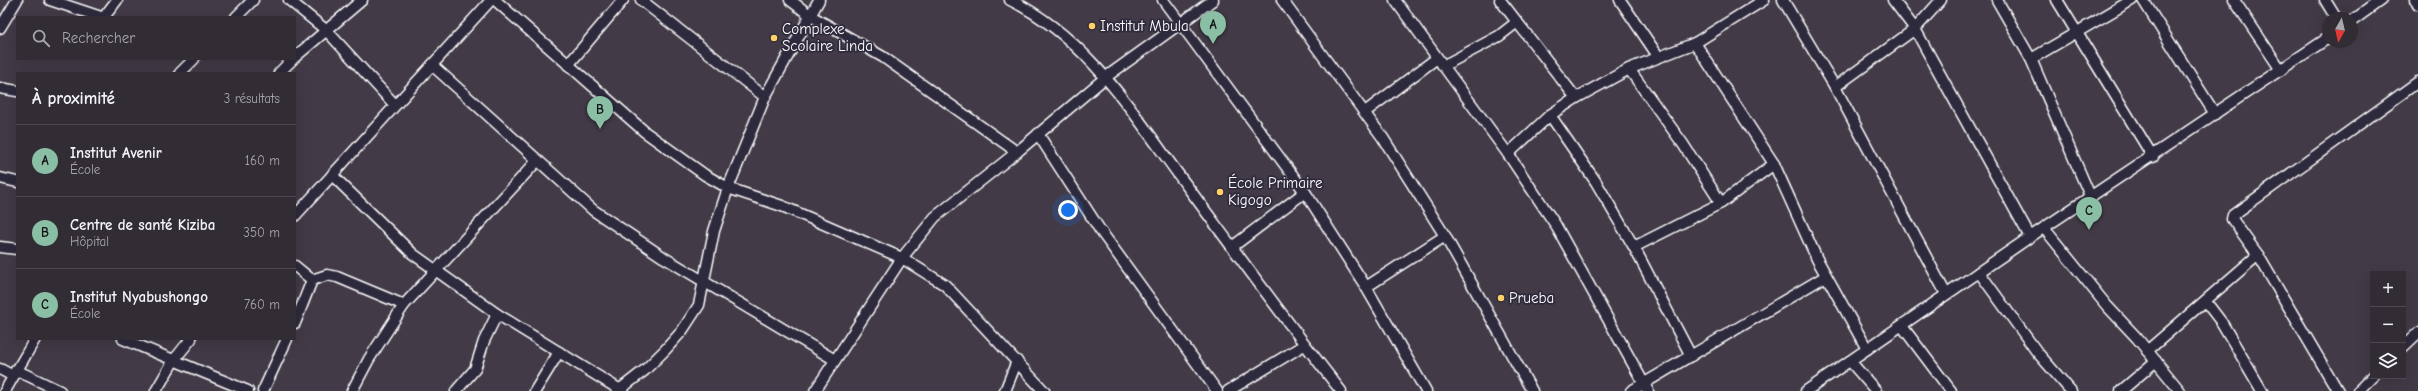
<!DOCTYPE html>
<html lang="fr">
<head>
<meta charset="utf-8">
<style>
	:root { --surface:#322c34; --page:#3d3840; --text:#f1f3f6; --muted:#a8a7ac; --line:#4d484f; --accent:#8abfa5 }
	body { margin:0; font-family:"Comic Neue",sans-serif; background:var(--page); color:var(--text) }
	.controls { position:absolute; right:12px; bottom:12px; display:grid; overflow:hidden; border-radius:0px; box-shadow:0 4px 16px #0002 }
	.controls button { width:36px; height:36px; display:grid; place-items:center; padding:0; border:0; border-bottom:1px solid var(--line); background:var(--surface); color:var(--text); font:20px sans-serif }
	.compass { position:absolute; left:2322px; top:12px; width:36px; height:36px; border-radius:50%; background:var(--surface); box-shadow:0 4px 16px #0002; rotate:188deg }
	.you { position:absolute; left:1068px; top:210px; width:14px; height:14px; margin:-10px; border:3px solid #fff; border-radius:50%; background:#1a73e8; box-shadow:0 0 0 6px #1a73e833 }
	.badge { display:grid; place-items:center; width:26px; height:26px; border-radius:50%; background:var(--accent); color:#111; font-size:13px; font-weight:700 }
	.pin { position:absolute; translate:-50% -33px; filter:drop-shadow(0 1px 2px #0008) }
	.pin::after { content:''; position:absolute; top:21px; width:14px; height:12px; background:inherit; clip-path:polygon(0 0,100% 0,50% 100%) }
	.list { margin:0; padding:0; list-style:none }
	h2 { display:flex; justify-content:space-between; align-items:center; height:52px; margin:0; padding:0 16px; font-size:17px }
	h2 small { font-size:13px; font-weight:400; color:var(--muted) }
	.list li { display:grid; grid-template-columns:26px 1fr auto; gap:12px; align-items:center; box-sizing:border-box; height:72px; padding:0 16px; border-top:1px solid var(--line) }
	.list b { display:block; font-size:15px; white-space:nowrap }
	.list p { margin:0; font-size:13px; white-space:nowrap; color:var(--muted) }
	.list em { font-size:13px; font-style:normal; color:var(--muted) }
	.icon { flex:none; width:22px; height:22px; fill:none; stroke:currentColor; stroke-width:2; stroke-linecap:round; stroke-linejoin:round }
	.map { position:relative; flex:none; width:2418px; height:391px; overflow:hidden }
	.search { position:absolute; background:var(--surface); box-shadow:0 4px 16px #0002; left:16px; top:16px; width:280px; height:44px; display:flex; align-items:center; gap:10px; box-sizing:border-box; padding:0 14px; border-radius:0px; color:var(--muted); font-size:15px }
	.panel { position:absolute; background:var(--surface); box-shadow:0 4px 16px #0002; left:16px; top:72px; width:280px; height:268px; border-radius:0px }
	.map>svg:first-child { display:block }
	.lines { fill:none; stroke-linecap:round; stroke-linejoin:round }
	.minor-casing { stroke:#fff; stroke-width:13 }
	.minor { stroke:#2f2a3d; stroke-width:10 }
	.poi-dot { fill:#ffd166; stroke:#2f2a3d; stroke-width:1.5 }
	.labels { text-anchor:middle; stroke-width:3.5; stroke-linejoin:round; paint-order:stroke }
	.poi-label { font-size:15px; fill:#fff; stroke:#2f2a3d; text-anchor:start }
</style>
</head>
<body>
<div class="map">
<svg width="2418" height="391" viewBox="0 0 2418 391">
	<rect width="100%" height="100%" fill="#423a46"/>
	<filter id="ink" filterUnits="userSpaceOnUse"><feTurbulence type="fractalNoise" baseFrequency=".025" numOctaves="2"/><feDisplacementMap in="SourceGraphic" scale="8" xChannelSelector="R" yChannelSelector="G"/><feConvolveMatrix kernelMatrix="1 2 1 2 8 2 1 2 1" color-interpolation-filters="sRGB"/></filter>
	<g filter="url(#ink)">
		<g class="lines">
			<!-- minor casing -->
			<g class="minor-casing">
				<g id="minor">
					<path d="M50 0 101 17"/>
					<path d="M289 0 327 31 395 105"/>
					<path d="M495 0 645 132 705 175 728 188 782 206 902 258 945 285 1044 391"/>
					<path d="M641 0 765 97"/>
					<path d="M790 0 811 16 883 57 1017 152"/>
					<path d="M1010 0C1089 38 1136 118 1187 186 1238 255 1288 324 1341 391"/>
					<path d="M1163 0 1305 192 1366 287 1426 391"/>
					<path d="M1282 0 1383 138 1445 236 1532 391"/>
					<path d="M1395 0 1508 154 1555 224 1648 391"/>
					<path d="M1500 0 1576 98"/>
					<path d="M1620 0 1658 56"/>
					<path d="M1783 0 1835 87 1946 294"/>
					<path d="M1893 0 1915 29 2030 237"/>
					<path d="M1997 0 2031 59 2091 198"/>
					<path d="M2057 0 2153 157"/>
					<path d="M2143 0 2215 114"/>
					<path d="M2234 0 2281 70"/>
					<path d="M2325 0 2336 18"/>
					<path d="M2416 0 2418 4"/>
					<path d="M104 17 117 0"/>
					<path d="M236 17 253 0"/>
					<path d="M2352 21 2381 0"/>
					<path d="M0 28 17 0"/>
					<path d="M1695 43 1774 164 1817 259 1867 349"/>
					<path d="M295 57 362 0"/>
					<path d="M2031 59 2132 0"/>
					<path d="M432 65 593 210 663 257 835 360"/>
					<path d="M568 65 623 0"/>
					<path d="M1443 66 1499 36 1517 22"/>
					<path d="M1629 69 1683 144 1721 203"/>
					<path d="M180 73 194 59"/>
					<path d="M279 73 293 59"/>
					<path d="M1835 87 1915 29 1941 0"/>
					<path d="M0 88 17 91"/>
					<path d="M1365 112 1437 58"/>
					<path d="M1550 115 1596 182 1634 247 1691 356"/>
					<path d="M1038 134 1100 230 1217 391"/>
					<path d="M1508 154 1550 115 1576 98 1629 69 1695 43 1764 0"/>
					<path d="M332 175 413 254 497 314 622 391"/>
					<path d="M0 178 17 182"/>
					<path d="M295 216 491 0"/>
					<path d="M2044 228 2107 306 2137 338 2180 391"/>
					<path d="M0 247 17 249"/>
					<path d="M1232 247 1305 192"/>
					<path d="M1634 247 1721 203 1774 164"/>
					<path d="M295 266 312 280 295 323"/>
					<path d="M1979 272 2037 352 2071 391"/>
					<path d="M312 280 327 275 337 277 404 305"/>
					<path d="M1366 287 1445 236"/>
					<path d="M2206 302 2222 323 2262 391"/>
					<path d="M1902 326 1951 391"/>
					<path d="M123 339 248 391"/>
					<path d="M2403 347 2418 333"/>
					<path d="M2147 351 2258 255"/>
					<path d="M1850 361 1876 391"/>
					<path d="M0 369 13 376"/>
					<path d="M16 370 60 391"/>
					<path d="M5 391 35 339"/>
					<path d="M156 391 174 360 191 339"/>
					<path d="M263 391 287 339"/>
					<path d="M352 391 369 359 404 305 538 160"/>
					<path d="M456 391 475 369 484 341 497 314"/>
					<path d="M535 391 559 352"/>
					<path d="M618 391 645 370 666 349 682 331 699 305 714 231 728 188 765 97 819 0"/>
					<path d="M815 391 902 258 935 217 1017 152 1106 77 1213 0"/>
					<path d="M1005 391 1017 361"/>
					<path d="M1228 391 1304 345"/>
					<path d="M1631 391 1826 276"/>
					<path d="M1806 391 2030 237 2328 38"/>
					<path d="M2121 391 2156 361"/>
					<path d="M2338 391 2258 255 2232 219 2233 215 2418 82"/>
					<path d="M2358 391 2373 376"/>
				</g>
			</g>
			<!-- minor -->
			<use href="#minor" class="minor"/>
		</g>
	</g>
	<!-- markers -->
	<g class="poi-dot">
		<circle cx="1092" cy="26" r="4"/>
		<circle cx="774" cy="38" r="4"/>
		<circle cx="1220" cy="192" r="4"/>
		<circle cx="1501" cy="298" r="4"/>
	</g>
	<g class="labels">
		<!-- poi labels -->
		<g class="poi-label">
			<text x="1100" y="31">Institut Mbula</text>
			<text x="782" y="34">Complexe<tspan x="782" dy="17">Scolaire Linda</tspan></text>
			<text x="1228" y="188">École Primaire<tspan x="1228" dy="17">Kigogo</tspan></text>
			<text x="1509" y="303">Prueba</text>
		</g>
	</g>
</svg>
<div class="controls">
<button>+</button>
<button>−</button>
<button><svg class="icon" aria-label="layers" viewBox="0 0 24 24"><path d="M12 4l9 5-9 5-9-5zM3 14l9 5 9-5"/></svg></button>
</div>
<svg class="compass" viewBox="-18 -18 36 36"><path d="M0-13l5 13h-10z" fill="#e53935"/><path d="M0 13l5-13h-10z" fill="#a8a7ac"/></svg>
<div class="you"></div>
<div class="pin badge" style="left:1213px;top:44px">A</div>
<div class="pin badge" style="left:600px;top:129px">B</div>
<div class="pin badge" style="left:2089px;top:230px">C</div>
<div class="search"><svg class="icon" aria-label="search" viewBox="0 0 24 24"><circle cx="10" cy="10" r="6"/><path d="M15 15l6 6"/></svg>Rechercher</div>
<section class="panel">
<h2>À proximité<small>3 résultats</small></h2>
<ul class="list">
<li><span class="badge">A</span><div><b>Institut Avenir</b><p>École</p></div><em>160 m</em></li>
<li><span class="badge">B</span><div><b>Centre de santé Kiziba</b><p>Hôpital</p></div><em>350 m</em></li>
<li><span class="badge">C</span><div><b>Institut Nyabushongo</b><p>École</p></div><em>760 m</em></li>
</ul>
</section>
</div>
</body>
</html>
